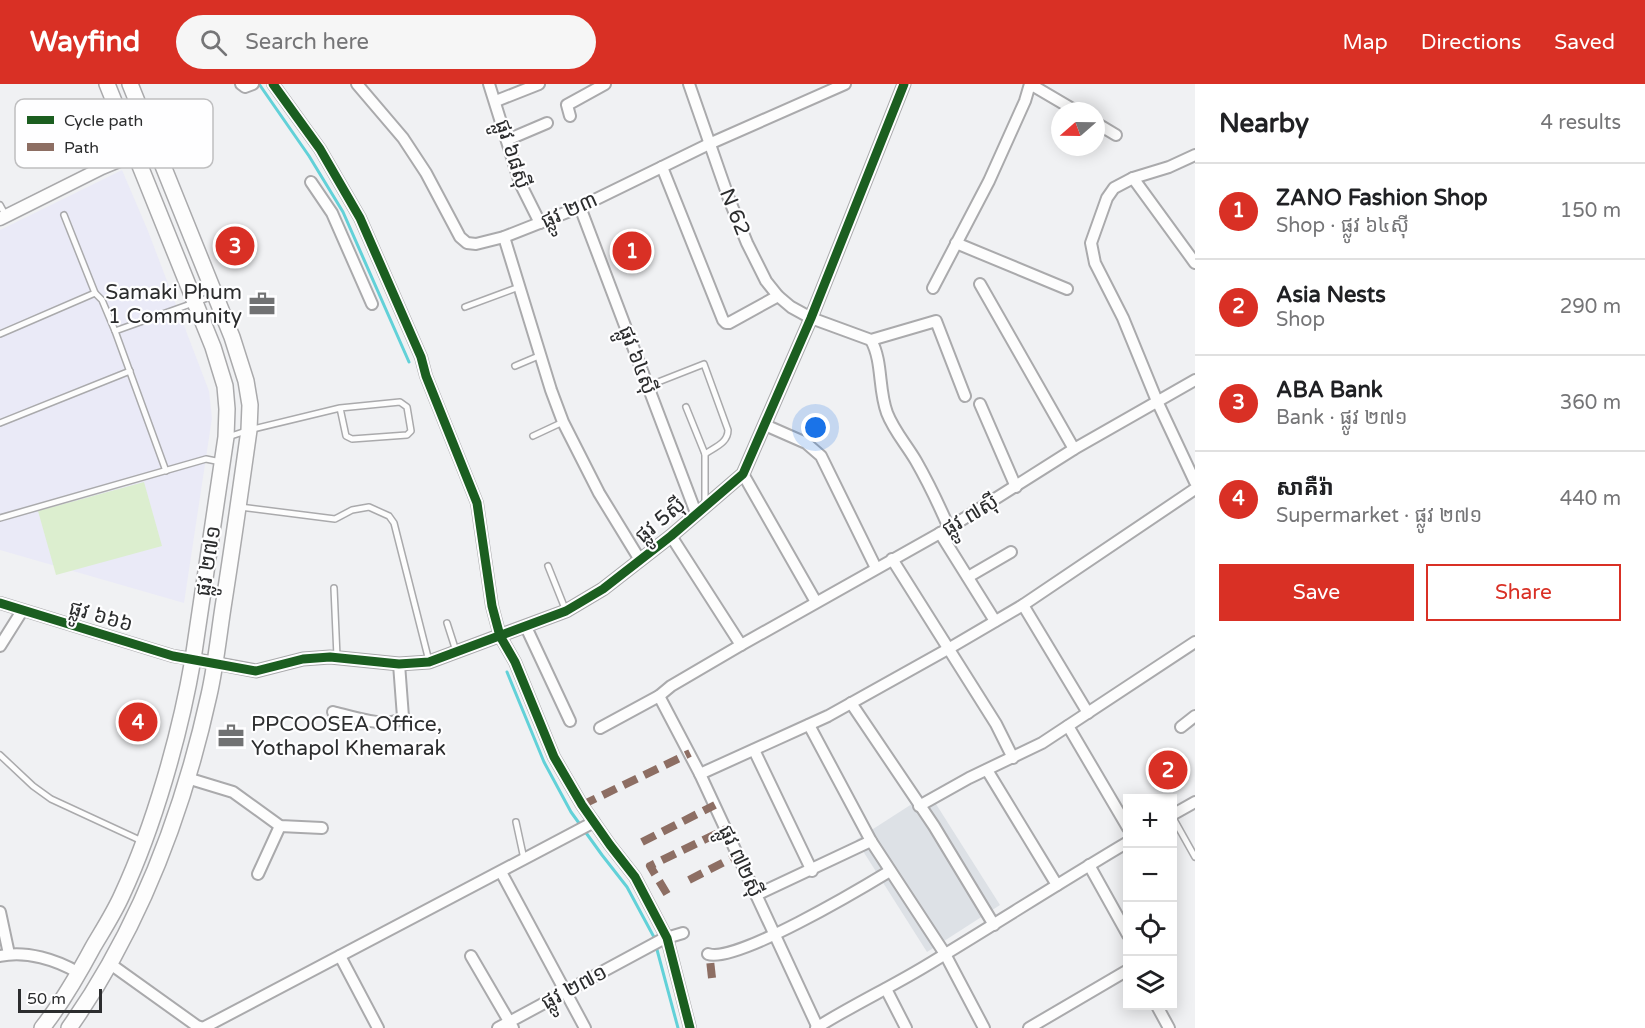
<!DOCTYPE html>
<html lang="en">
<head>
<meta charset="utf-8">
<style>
	:root { --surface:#fff; --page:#f6f6f6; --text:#202124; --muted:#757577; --line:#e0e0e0; --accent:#d93025 }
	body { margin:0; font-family:"Varela Round","Noto Sans Khmer",sans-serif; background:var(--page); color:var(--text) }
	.controls { position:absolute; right:18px; bottom:18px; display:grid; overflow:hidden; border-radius:0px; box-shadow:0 3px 15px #0003 }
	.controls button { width:54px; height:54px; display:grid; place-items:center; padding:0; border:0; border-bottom:2px solid var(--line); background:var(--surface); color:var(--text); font:30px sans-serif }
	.compass { position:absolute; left:1051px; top:18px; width:54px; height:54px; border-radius:50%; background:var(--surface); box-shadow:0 3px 15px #0003; rotate:250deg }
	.scale { position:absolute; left:18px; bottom:15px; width:84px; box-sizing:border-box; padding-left:6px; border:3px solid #2c2d2e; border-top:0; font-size:16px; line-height:21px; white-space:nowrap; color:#2c2d2e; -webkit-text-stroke:4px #fefeff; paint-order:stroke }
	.you { position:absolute; left:816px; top:344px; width:21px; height:21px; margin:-15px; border:4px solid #fff; border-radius:50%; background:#1a73e8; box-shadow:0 0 0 9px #1a73e833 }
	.badge { display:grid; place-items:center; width:39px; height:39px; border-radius:50%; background:var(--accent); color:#fff; font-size:20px; font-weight:700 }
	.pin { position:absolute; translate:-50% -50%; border:3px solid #fff; box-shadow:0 2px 6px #0006 }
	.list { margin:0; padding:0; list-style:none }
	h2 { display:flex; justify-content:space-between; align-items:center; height:78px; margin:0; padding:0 24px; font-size:26px }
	h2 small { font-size:20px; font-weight:400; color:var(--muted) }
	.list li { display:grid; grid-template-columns:39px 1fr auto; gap:18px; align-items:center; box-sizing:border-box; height:96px; padding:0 24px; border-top:2px solid var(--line) }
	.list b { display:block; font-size:22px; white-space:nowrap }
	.list p { margin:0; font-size:20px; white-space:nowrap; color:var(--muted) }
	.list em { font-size:20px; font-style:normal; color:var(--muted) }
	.actions { display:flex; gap:12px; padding:18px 24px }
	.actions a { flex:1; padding:14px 0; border:2px solid var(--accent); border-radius:0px; text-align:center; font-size:21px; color:var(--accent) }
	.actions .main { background:var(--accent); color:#fff }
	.icon { flex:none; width:33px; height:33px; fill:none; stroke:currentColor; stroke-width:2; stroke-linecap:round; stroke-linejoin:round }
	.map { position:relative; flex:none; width:1195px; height:944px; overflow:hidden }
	header { display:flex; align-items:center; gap:36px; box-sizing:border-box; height:84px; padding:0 30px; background:var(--accent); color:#fff }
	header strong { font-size:28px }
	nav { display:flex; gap:33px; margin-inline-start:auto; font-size:21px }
	.search { width:420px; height:54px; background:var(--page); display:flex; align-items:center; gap:15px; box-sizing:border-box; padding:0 21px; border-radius:33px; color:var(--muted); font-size:22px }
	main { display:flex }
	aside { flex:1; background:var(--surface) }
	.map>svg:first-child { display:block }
	.built { fill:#dde1e6 }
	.education { fill:#eaeaf7 }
	.green { fill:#dceecf }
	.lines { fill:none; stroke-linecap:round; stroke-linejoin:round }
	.stream { stroke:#62d1d8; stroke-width:3 }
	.service-casing { stroke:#aaaaac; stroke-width:8 }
	.minor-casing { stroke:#aaaaac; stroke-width:14 }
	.tertiary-casing { stroke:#aaaaac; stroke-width:15 }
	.primary-casing { stroke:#aaaaac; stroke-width:18 }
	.service { stroke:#fdfdfd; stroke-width:5 }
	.minor { stroke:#fdfdfd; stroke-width:10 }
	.tertiary { stroke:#fdfdfd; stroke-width:12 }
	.primary { stroke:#fdfdfd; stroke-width:15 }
	.quiet { stroke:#8d6e63; stroke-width:8; stroke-dasharray:15 8; stroke-linecap:butt }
	.cycleway-casing { stroke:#fefeff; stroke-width:13 }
	.cycleway { stroke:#1b5e20; stroke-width:9 }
	.labels { text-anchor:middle; stroke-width:4.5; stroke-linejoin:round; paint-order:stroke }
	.street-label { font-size:21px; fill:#2c2d2e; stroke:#fefeff }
	.poi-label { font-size:21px; fill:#2c2d2e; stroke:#fefeff; text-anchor:end }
	.key { fill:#fefeff; stroke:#bfbfc0; stroke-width:1.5 }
	.key-label { font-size:16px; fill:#2c2d2e }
</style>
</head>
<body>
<header>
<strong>Wayfind</strong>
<div class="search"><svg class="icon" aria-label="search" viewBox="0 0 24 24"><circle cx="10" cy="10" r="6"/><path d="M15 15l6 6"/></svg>Search here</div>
<nav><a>Map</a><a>Directions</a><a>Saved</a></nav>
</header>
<main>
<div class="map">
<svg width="1195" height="944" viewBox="0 0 1195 944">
	<rect width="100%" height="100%" fill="#f0f1f3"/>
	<!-- built -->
	<path class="built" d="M929 709 1000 821 927 868 856 756Z"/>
	<!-- education -->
	<path class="education" d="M122 86 148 147 209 307 212 334 184 519 0 466V146Z"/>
	<!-- green -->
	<path class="green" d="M144 398 162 462 56 491 38 427Z"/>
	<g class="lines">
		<!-- stream -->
		<g class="stream">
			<path d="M259 0 309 72 343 128 409 278"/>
			<path d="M507 588 544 678 571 728 602 771 627 803 655 855"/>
			<path d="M656 862 678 944"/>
		</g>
		<!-- service casing -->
		<g class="service-casing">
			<g id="service">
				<path d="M89 52 88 44 92 41 117 31"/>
				<path d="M94 66 101 83"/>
				<path d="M0 121 6 132"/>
				<path d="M64 131 95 209"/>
				<path d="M465 223 519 203"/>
				<path d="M115 247 213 212"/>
				<path d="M0 250 95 209 102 216 115 247 166 387"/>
				<path d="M515 282 541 271"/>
				<path d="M648 302 704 280 728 346C728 359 715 363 705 370"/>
				<path d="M686 323 705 370V420"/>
				<path d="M0 339 130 287"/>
				<path d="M533 352 563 338"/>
				<path d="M228 353 249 346 340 324 400 318 407 323 411 347 407 351 352 355 346 352 340 324"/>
				<path d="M240 423 335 435 352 426 369 423 389 432 394 439 429 577"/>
				<path d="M0 434 206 375 221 378"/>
				<path d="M548 482 566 527"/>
				<path d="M334 504 337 573"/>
				<path d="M447 539 456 567"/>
				<path d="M0 671 33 702 51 715 144 758"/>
				<path d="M1172 732 1195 773"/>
				<path d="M516 738 524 775"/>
			</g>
		</g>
		<!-- minor casing -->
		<g class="minor-casing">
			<g id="minor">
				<path d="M241 0 245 3 253 0"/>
				<path d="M273 0 320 65 360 134 421 273 426 292 477 419 492 522 500 552 515 578 554 673 582 721 610 761 635 793 667 854 690 944"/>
				<path d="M357 0 403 54 426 89 460 153 467 159 476 160 504 153 580 123 709 60 845 0"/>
				<path d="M489 0 520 99 540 139"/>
				<path d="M689 0 729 115 747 159 766 197 778 212 791 223 811 234 871 256 936 237 965 312"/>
				<path d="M1030 0 1076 27"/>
				<path d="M496 17 539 0"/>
				<path d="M570 32 567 21 605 0"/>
				<path d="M1096 39 1116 51"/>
				<path d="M507 56 547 39"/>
				<path d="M1195 71 1169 83 1133 94 1114 104 1107 114 1091 159 1095 179 1123 234 1157 317 1195 398"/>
				<path d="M662 83 723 236 726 239H729L778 212"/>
				<path d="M1133 94 1195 179"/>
				<path d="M311 98 332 129 372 220"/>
				<path d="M580 123 696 429"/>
				<path d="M504 153 551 306 563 338 599 409 640 476"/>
				<path d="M956 159 1067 205"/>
				<path d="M980 200 1074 365"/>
				<path d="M933 204 989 97 1025 17 1030 0"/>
				<path d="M871 256C883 278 878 305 887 329 894 347 906 360 916 377 928 398 939 421 949 444"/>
				<path d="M980 320 1016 403"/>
				<path d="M765 341 806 359 821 372 876 484"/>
				<path d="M743 390 816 518"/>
				<path d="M940 449 995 537"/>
				<path d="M671 452 741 561"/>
				<path d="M892 475 996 640 1013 674"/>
				<path d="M968 493 1011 468"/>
				<path d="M0 519 173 572 193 575"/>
				<path d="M1023 521 1088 629"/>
				<path d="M526 543 570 637"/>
				<path d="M0 562 22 527"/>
				<path d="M659 612 700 690 818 944"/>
				<path d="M851 619 934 742 994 841"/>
				<path d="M333 628C350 632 390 646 403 633L399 580"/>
				<path d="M809 641 871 757 945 870 984 944"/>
				<path d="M1068 642 1128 744"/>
				<path d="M1181 643 1195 632"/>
				<path d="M600 644 659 612 671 602 741 561 949 444 1074 365 1195 296"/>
				<path d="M754 666 812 787"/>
				<path d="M987 686 1057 801"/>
				<path d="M700 690 828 632 948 565 1023 521 1195 405"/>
				<path d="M187 694 233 708 280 742 322 744"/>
				<path d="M919 722 969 694 1042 659 1195 558"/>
				<path d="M1172 731 1195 718"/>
				<path d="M1089 781 1128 851"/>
				<path d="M501 788 585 944"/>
				<path d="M258 790 280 742"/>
				<path d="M756 811 871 757"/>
				<path d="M0 828 9 870"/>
				<path d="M708 870C735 880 862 804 890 787"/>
				<path d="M0 872C26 866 57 876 79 889"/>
				<path d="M340 872 378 944"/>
				<path d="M471 872 513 944"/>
				<path d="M109 879 197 942 203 944 594 738"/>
				<path d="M886 905 906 944"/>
				<path d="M1157 922 1169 944"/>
				<path d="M498 944 663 855 683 849"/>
				<path d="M816 944C851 922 889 904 924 883 992 842 1059 799 1128 758"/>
				<path d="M1029 944 1128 886"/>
			</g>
		</g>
		<!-- tertiary casing -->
		<g class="tertiary-casing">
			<g id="tertiary">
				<path d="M0 135 102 84 155 62"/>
				<path d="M193 575 256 587 303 575 330 573 399 580 429 578 566 527 603 505 671 452 743 390 811 234 904 0"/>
			</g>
		</g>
		<!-- primary casing -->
		<g class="primary-casing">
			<g id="primary">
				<path d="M42 944C62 919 78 891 93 863 103 846 114 829 122 811 154 742 180 651 193 575L226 353 227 325 225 302 213 263 107 0"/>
				<path d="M69 944C139 845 183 729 209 611 216 580 219 548 224 517 233 460 241 403 249 346L250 321 246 297 232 253 130 0"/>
			</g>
		</g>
		<!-- service -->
		<use href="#service" class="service"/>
		<!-- minor -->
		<use href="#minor" class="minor"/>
		<!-- tertiary -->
		<use href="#tertiary" class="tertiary"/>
		<!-- primary -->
		<use href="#primary" class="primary"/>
		<!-- quiet -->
		<g class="quiet">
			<path d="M582 721 690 669"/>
			<path d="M642 758 715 721"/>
			<path d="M689 796 738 771"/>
			<path d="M667 810 650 782 726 745"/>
			<path d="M712 894 710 876 712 872"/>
		</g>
		<!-- cycleway casing -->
		<g class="cycleway-casing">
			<g id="cycleway">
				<path d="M273 0 320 65 360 134 421 273 426 292 477 419 492 522 500 552 515 578 554 673 582 721 610 761 635 793 667 854 690 944"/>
				<path d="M0 519 173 572 256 587 303 575 330 573 399 580 429 578 566 527 603 505 671 452 743 390 811 234 904 0"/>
			</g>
		</g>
		<!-- cycleway -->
		<use href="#cycleway" class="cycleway"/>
	</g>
	<!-- icons -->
	<defs>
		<g id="office-bare" transform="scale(2.07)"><path d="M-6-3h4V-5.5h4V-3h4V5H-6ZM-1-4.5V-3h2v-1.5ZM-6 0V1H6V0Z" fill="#717273" stroke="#fefeff" stroke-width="2.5" paint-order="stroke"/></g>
	</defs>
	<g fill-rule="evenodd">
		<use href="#office-bare" x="262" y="220"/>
		<use href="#office-bare" x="231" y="652"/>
	</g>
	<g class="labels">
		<!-- street labels -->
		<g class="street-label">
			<text transform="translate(513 70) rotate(72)" y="7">ផ្លូវ ៦៨ស៊ី</text>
			<text transform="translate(569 126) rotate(-24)" y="7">ផ្លូវ ២៣</text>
			<text transform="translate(735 128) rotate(68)" y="7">N 62</text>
			<text transform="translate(638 276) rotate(69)" y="7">ផ្លូវ ៦៤ស៊ី</text>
			<text transform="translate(970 431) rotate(-31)" y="7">ផ្លូវ ៧ស៊ី</text>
			<text transform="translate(660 436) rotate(-40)" y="7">ផ្លូវ 5ស៊ី</text>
			<text transform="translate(208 477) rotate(-81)" y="7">ផ្លូវ ២៧១</text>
			<text transform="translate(101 532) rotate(16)" y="7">ផ្លូវ ៦៦៦</text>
			<text transform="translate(741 777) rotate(65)" y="7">ផ្លូវ ៧២ស៊ី</text>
			<text transform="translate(574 903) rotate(-28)" y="7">ផ្លូវ ២៧១</text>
		</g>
		<!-- poi labels -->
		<g class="poi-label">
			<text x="242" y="215">Samaki Phum<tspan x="242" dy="24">1 Community</tspan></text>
			<text x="251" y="647" text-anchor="start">PPCOOSEA Office,<tspan x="251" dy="24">Yothapol Khemarak</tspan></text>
		</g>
	</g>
	<!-- legend -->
	<rect x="15" y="15" width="198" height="69" rx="9" class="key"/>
	<rect x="27" y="32" width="27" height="8" fill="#1b5e20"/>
	<rect x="27" y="59" width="27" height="8" fill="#8d6e63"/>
	<g class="key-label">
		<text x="64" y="42">Cycle path</text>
		<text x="64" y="69">Path</text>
	</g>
</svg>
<div class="controls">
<button>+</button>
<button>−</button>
<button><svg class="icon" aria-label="locate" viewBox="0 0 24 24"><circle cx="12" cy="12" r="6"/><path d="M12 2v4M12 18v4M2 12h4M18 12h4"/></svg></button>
<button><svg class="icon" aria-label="layers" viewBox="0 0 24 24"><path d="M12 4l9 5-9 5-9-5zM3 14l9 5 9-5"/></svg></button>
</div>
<svg class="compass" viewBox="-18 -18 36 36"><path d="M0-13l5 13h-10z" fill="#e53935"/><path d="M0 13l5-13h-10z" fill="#757577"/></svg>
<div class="scale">50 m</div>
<div class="you"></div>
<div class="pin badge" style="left:632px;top:167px">1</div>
<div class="pin badge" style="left:1168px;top:686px">2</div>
<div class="pin badge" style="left:235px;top:162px">3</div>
<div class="pin badge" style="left:138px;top:638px">4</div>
</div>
<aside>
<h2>Nearby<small>4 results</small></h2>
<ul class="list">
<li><span class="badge">1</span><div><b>ZANO Fashion Shop</b><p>Shop · ផ្លូវ ៦៤ស៊ី</p></div><em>150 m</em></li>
<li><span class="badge">2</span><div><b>Asia Nests</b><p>Shop</p></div><em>290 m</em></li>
<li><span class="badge">3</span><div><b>ABA Bank</b><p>Bank · ផ្លូវ ២៧១</p></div><em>360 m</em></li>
<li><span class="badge">4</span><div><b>សាគឺរ៉ា</b><p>Supermarket · ផ្លូវ ២៧១</p></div><em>440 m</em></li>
</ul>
<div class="actions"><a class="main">Save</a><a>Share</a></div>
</aside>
</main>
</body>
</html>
